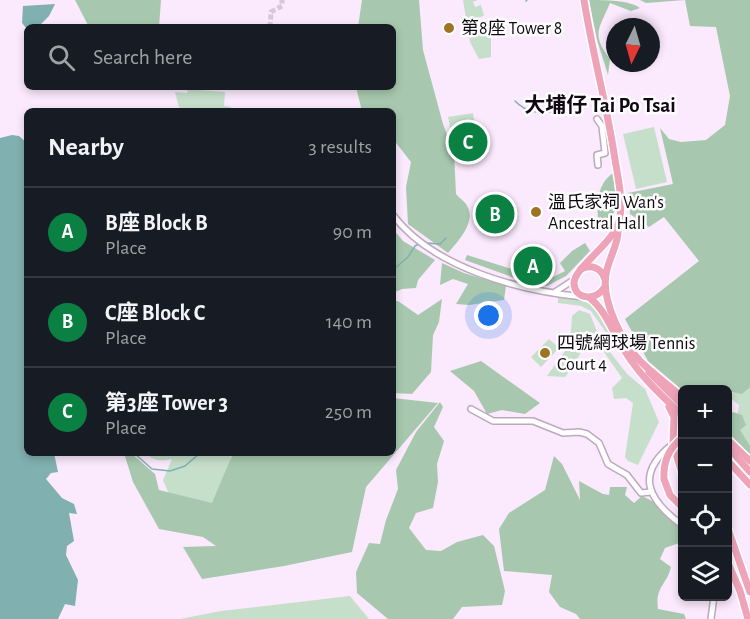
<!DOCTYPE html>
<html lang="en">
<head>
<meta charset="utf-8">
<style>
	:root { --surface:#171b24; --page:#242831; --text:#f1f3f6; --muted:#9ea1a6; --line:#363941; --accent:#0b8043 }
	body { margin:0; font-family:"Alegreya Sans","Noto Sans TC",sans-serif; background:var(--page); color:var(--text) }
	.controls { position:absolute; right:18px; bottom:18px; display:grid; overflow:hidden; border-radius:9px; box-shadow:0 3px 9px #0003 }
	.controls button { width:54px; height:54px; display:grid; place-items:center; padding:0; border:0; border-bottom:2px solid var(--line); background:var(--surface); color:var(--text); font:30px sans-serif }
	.compass { position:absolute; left:606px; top:18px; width:54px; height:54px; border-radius:50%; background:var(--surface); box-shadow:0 3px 9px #0003; rotate:185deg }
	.you { position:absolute; left:489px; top:316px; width:21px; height:21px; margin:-15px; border:4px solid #fff; border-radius:50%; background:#1a73e8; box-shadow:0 0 0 9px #1a73e833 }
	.badge { display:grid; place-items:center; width:39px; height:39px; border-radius:50%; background:var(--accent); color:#fff; font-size:20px; font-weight:700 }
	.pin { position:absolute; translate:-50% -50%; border:3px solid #fff; box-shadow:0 2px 6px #0006 }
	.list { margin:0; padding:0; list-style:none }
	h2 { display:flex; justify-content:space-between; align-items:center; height:78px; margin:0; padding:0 24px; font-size:26px }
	h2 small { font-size:20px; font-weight:400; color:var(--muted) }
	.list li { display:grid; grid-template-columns:39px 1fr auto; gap:18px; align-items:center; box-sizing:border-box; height:90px; padding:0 24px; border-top:2px solid var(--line) }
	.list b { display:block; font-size:22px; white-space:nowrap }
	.list p { margin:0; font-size:20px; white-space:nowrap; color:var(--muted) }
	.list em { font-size:20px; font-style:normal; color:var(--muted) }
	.icon { flex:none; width:33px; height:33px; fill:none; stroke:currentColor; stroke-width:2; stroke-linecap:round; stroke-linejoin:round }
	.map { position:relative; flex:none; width:750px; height:619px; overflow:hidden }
	.search { position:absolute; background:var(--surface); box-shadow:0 3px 9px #0003; left:24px; top:24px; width:372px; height:66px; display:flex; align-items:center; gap:15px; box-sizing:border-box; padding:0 21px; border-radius:9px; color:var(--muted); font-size:22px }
	.panel { position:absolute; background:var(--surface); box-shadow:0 3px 9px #0003; left:24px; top:108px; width:372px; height:348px; border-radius:9px }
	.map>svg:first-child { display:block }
	.green { fill:#c6dfcb }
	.forest { fill:#a7c8ae }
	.water { fill:#80b0b0 }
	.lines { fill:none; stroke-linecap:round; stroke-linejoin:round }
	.stream { stroke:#80b0b0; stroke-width:1.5 }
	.minor-tunnel { stroke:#d8c7da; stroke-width:5; stroke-dasharray:5 2.5; stroke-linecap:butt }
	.minor-casing { stroke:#bea8c0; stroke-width:8 }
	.major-casing { stroke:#fff; stroke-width:10 }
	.minor { stroke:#fff; stroke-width:5 }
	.major { stroke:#eea3b8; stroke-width:7 }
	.major-bridge-casing { stroke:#fff; stroke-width:10; stroke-linecap:butt }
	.major-bridge { stroke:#eea3b8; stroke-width:7 }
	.poi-dot { fill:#9f7324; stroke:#fdfdfd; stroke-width:2 }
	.labels { text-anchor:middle; stroke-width:5; stroke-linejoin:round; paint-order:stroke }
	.poi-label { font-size:18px; fill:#100911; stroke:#fdfdfd; text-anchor:start }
	.quarter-label { font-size:21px; font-weight:bold; fill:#100911; stroke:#fdfdfd }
</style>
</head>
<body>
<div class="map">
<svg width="750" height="619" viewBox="0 0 750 619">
	<rect width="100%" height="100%" fill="#fbe9fd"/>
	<!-- green -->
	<g class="green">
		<path d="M463 0H478L473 2 475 7 481 5 484 16 477 18 480 26 491 23V57L479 59 470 42Z"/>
		<path d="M188 89 225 92 224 106 231 107V109L228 111H183L179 107 175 92 187 93Z"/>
		<path d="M473 113 475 127 451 131 448 117Z"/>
		<path d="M654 127 667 182 636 189 623 134Z"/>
		<path d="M558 297C574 299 588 300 600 311L627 363 591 311 581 306 558 303Z"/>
		<path d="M579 310 590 314 600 339 627 374 645 389 659 422 638 465 628 461 625 457 633 403 626 398 614 399 612 388 622 378 602 349H582L576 362 565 377 547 376 570 344 572 316Z"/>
		<path d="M750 338V447L733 437 739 405 728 396V390Z"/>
		<path d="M549 339 559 348 541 367 531 357Z"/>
		<path d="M146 453H184L186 456 192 453H231L222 512 171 499 163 480 172 459C161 461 154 462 146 453Z"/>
		<path d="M350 596 369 619H180L221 611Z"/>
	</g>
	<!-- forest -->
	<g class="forest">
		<path d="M73 0H161L159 27H89L75 0Z"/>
		<path d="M362 0H419L423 50 443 124 454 153 456 194C459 198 463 200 466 204 478 221 458 241 448 253L408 224 406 187 411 162 393 139V111H362L356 87H393V27H358Z"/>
		<path d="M589 0C605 0 629 0 640 8L631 11 610 3C599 29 591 34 610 59L608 75 597 40Z"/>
		<path d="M640 0H750V387L742 394 728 391V390H682L648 361 625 319 699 261 664 217 649 227 630 214 628 193 673 184 660 128 669 139 681 142 706 140 725 125 730 96 716 27 690 26 685 0 646 3Z"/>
		<path d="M613 173 617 207 608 224 598 221C597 203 597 184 613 173Z"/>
		<path d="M393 229 403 241 435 260 418 280 416 288 402 289 393 293Z"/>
		<path d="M585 243 590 251 566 276 547 286 520 280 465 260 467 255 547 280 565 271 560 263 572 251Z"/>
		<path d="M442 263 464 273 506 286 504 300 469 305 456 304 468 284 453 279 440 285Z"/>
		<path d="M442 299 439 322 433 335 431 372 412 394 393 393V301H398L418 315Z"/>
		<path d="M481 361 540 403 525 414 502 410 487 414 474 391 450 371Z"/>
		<path d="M393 398 438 403 366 487 352 552 284 566 202 579 183 547 216 546 203 537 159 529 133 482 124 453H131L155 474 159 490 212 503 233 453H393Z"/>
		<path d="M440 402 443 407 434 427 444 441 437 464 438 482 433 508 416 513 409 528 426 550 441 551 457 542 483 535 494 546 505 591 502 605 462 607 453 619H388L357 593 356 572 369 543 380 544 386 520 398 489 396 470 416 432Z"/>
		<path d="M733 412 742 415 746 425 740 430 750 446V455L728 432V417Z"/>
		<path d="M554 456 562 464 580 500 579 481 603 494 609 495 610 487H627L625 495 634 503 642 496 654 502 679 525 678 533 682 535V542L665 548 660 559 671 567C667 585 655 586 658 609L684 614 686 619H580L576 614 560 607 549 592 552 575 504 571 499 529 509 513 545 490Z"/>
	</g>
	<!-- water -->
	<g class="water">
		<path d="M55 4 49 16 38 27H27V29L22 23 23 6Z"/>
		<path d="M12 135 19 136 27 143V453H54L58 472 51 473 46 479 62 498 74 504 77 514 69 513 74 541 67 546 66 555 78 580 75 606 65 604 58 619H0V138Z"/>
	</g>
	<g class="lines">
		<!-- stream -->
		<g class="stream">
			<path d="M526 1 527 0"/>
			<path d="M515 101C527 113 538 114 556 111"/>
			<path d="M426 243 440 244 446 238"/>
			<path d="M393 270 408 257 415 246 419 244"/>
			<path d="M134 453 152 469 170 471 185 466 200 453"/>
		</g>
		<!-- minor-tunnel -->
		<path class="minor-tunnel" d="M270 27 271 12 282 6V0"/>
		<!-- minor casing -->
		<g class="minor-casing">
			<g id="minor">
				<path d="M597 119 602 126 605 153 597 155 598 165"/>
				<path d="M393 215C433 268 520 291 584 297"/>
				<path d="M555 292 575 279"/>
				<path d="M471 409 493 421H533L563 433 579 432 587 434 599 443 608 464 627 475 641 493 651 492"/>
				<path d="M673 444C634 474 648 500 682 525"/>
				<path d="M711 619 714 596"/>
			</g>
		</g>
		<!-- major casing -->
		<g class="major-casing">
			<g id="major">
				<path d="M584 0C592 51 606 102 614 153 617 174 623 196 620 217 617 242 573 267 574 284 576 301 597 300 604 288"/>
				<path d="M618 225C620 242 609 257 606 274 601 300 622 342 640 361 653 374 669 385 682 397"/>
				<path d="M581 269C592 264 601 268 605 279"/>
				<path d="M590 298C607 312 613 334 626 353 641 377 662 396 682 415"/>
				<path d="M649 372 682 405"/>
				<path d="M669 407 674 417 673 444 682 473"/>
				<path d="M728 440 750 461"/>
				<path d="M728 447 750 472"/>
				<path d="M728 461 750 485"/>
				<path d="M664 479 670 495 682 507"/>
				<path d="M728 529 750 592"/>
				<path d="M728 563 740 591 748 619"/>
			</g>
		</g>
		<!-- minor -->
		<use href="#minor" class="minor"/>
		<!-- major -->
		<use href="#major" class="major"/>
		<!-- major-bridge casing -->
		<g class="major-bridge-casing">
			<path id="major-bridge" d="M664 479C663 462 669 448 682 438"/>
		</g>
		<!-- major-bridge -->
		<use href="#major-bridge" class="major-bridge"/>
	</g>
	<!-- markers -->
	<g class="poi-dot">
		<circle cx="449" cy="28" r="6"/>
		<circle cx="536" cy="212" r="6"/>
		<circle cx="545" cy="353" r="6"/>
	</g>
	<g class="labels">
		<!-- poi labels -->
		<g class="poi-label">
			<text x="461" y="34">第8座 Tower 8</text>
			<text x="548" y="208">溫氏家祠 Wan's<tspan x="548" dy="21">Ancestral Hall</tspan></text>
			<text x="557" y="349">四號網球場 Tennis<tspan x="557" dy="21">Court 4</tspan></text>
		</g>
		<!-- quarter labels -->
		<g class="quarter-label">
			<text x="600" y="112">大埔仔 Tai Po Tsai</text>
		</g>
	</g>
</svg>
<div class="controls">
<button>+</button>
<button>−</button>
<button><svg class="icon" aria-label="locate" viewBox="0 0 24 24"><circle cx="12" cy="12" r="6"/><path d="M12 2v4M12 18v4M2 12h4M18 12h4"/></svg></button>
<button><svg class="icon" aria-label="layers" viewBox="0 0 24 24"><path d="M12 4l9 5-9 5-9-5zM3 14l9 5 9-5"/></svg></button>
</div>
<svg class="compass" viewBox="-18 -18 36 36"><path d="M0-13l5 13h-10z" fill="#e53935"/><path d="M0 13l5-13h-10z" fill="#9ea1a6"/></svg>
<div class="you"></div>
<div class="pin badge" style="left:533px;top:266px">A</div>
<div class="pin badge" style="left:495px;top:214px">B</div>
<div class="pin badge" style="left:468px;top:142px">C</div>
<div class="search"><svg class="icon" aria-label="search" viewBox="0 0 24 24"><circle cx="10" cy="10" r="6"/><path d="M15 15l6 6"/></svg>Search here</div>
<section class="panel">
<h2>Nearby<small>3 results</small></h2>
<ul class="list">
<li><span class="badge">A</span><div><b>B座 Block B</b><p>Place</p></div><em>90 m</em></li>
<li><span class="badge">B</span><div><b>C座 Block C</b><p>Place</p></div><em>140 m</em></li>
<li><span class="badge">C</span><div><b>第3座 Tower 3</b><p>Place</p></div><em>250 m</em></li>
</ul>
</section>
</div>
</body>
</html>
